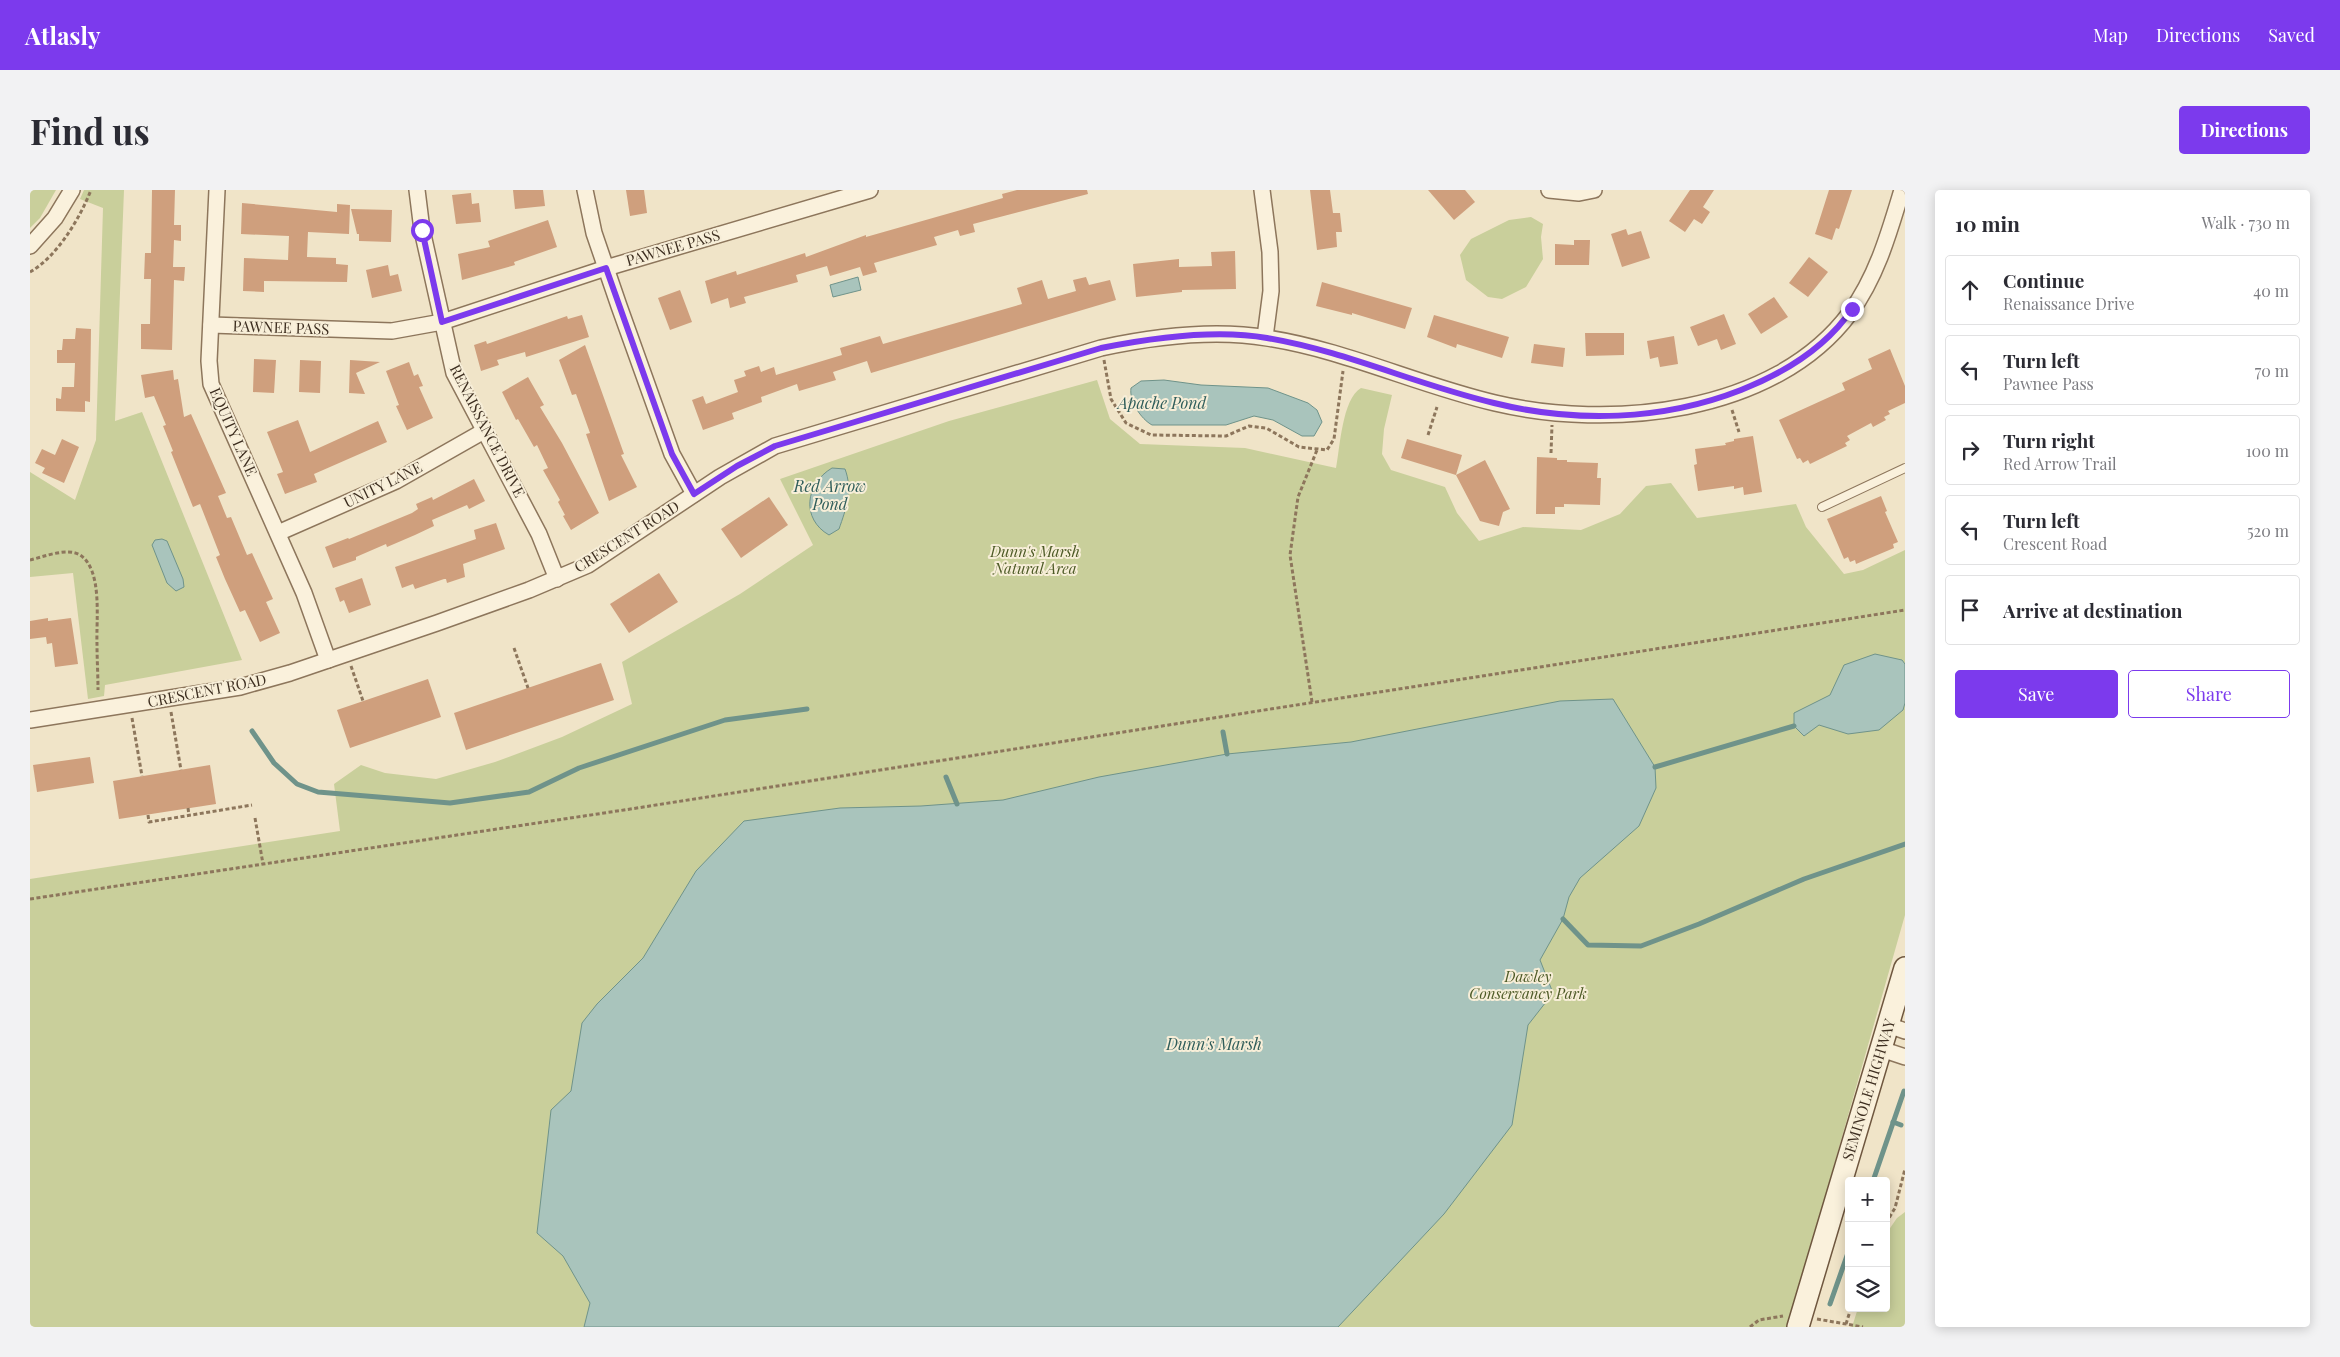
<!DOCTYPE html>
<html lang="en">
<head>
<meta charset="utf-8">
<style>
	:root { --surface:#fff; --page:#f2f2f3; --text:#2b2b33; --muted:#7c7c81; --line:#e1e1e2; --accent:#7c3aed }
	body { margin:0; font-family:"Playfair Display",serif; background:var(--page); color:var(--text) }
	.controls { position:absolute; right:15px; bottom:15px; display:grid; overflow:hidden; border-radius:5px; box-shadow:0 2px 12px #0003 }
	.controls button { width:45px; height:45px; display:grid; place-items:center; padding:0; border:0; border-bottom:1px solid var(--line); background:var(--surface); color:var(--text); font:25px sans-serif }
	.stop { position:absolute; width:15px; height:15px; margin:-11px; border:4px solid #7c3aed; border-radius:50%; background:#fff }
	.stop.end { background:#7c3aed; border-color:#fff; box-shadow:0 1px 5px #0008 }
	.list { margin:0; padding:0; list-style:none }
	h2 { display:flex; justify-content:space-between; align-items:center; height:65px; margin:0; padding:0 20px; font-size:21px }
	h2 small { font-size:16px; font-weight:400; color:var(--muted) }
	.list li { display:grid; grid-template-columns:32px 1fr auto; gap:15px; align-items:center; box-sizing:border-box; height:70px; margin:0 10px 10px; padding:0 10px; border:1px solid var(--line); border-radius:5px }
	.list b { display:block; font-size:19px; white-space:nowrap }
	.list p { margin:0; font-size:16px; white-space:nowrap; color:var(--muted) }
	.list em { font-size:16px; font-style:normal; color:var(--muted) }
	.actions { display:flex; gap:10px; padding:15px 20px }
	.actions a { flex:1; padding:11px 0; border:1px solid var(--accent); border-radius:5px; text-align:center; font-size:18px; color:var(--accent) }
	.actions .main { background:var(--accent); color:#fff }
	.icon { flex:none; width:28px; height:28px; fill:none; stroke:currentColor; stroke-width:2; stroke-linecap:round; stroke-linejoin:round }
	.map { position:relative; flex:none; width:1875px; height:1137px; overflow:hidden; border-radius:5px }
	header { display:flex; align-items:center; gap:30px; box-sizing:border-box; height:70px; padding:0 25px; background:var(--accent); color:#fff }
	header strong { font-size:24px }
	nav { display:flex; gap:28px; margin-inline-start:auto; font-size:18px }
	.intro { display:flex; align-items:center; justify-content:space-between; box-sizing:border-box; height:120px; padding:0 30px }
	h1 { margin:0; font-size:35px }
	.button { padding:12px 22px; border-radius:5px; background:var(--accent); color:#fff; font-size:18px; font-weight:700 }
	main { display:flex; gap:30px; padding:0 30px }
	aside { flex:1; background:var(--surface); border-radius:5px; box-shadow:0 2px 12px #0003 }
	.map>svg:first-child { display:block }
	.green { fill:#c9cf9b }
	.water { fill:#a9c4bc; stroke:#6f938a }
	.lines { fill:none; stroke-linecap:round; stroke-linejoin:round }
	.stream { stroke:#6f938a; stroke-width:5 }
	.building { fill:#cf9f7d }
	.lane-casing { stroke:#8d765c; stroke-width:10 }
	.street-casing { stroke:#8d765c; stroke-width:18 }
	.secondary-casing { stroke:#6f573f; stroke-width:24 }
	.path { stroke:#8d765c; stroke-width:3; stroke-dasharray:4 2.5; stroke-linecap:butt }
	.lane { stroke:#faf1dc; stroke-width:8 }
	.street { stroke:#faf1dc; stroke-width:15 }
	.secondary { stroke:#faf1dc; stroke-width:21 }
	.route { stroke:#7c3aed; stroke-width:6 }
	.labels { text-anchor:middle; stroke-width:4; stroke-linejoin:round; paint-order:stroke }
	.street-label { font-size:15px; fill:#3d2e20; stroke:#f7eed8 }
	.park-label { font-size:15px; font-style:italic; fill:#4d5a26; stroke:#f7eed8 }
	.water-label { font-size:16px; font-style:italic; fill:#2f5d5a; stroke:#f7eed8 }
</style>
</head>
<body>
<header>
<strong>Atlasly</strong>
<nav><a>Map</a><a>Directions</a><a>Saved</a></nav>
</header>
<div class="intro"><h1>Find us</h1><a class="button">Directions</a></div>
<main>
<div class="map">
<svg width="1875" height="1137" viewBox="0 0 1875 1137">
	<rect width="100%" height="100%" fill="#f0e4c8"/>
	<!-- green -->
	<g class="green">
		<path d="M0 0H26L10 28 0 38Z"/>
		<path d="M54 0H94L85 231 112 222 212 470 75 495 74 506 58 509 43 383 0 387V282L45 310 66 250 73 18 50 9Z"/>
		<path d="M1501 27 1513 34 1511 47 1513 69 1496 97 1472 109 1458 107 1436 90 1430 65 1441 49 1479 30Z"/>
		<path d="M1067 190 1080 229 1110 254 1215 258 1306 278C1310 258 1312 209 1331 198L1362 205 1354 239 1352 264 1361 280 1415 297 1427 323 1449 351 1493 337 1551 340 1590 324 1616 296 1641 293 1667 328 1766 314 1776 337 1814 384 1833 380 1875 360V725L1758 1137H0V689L310 641 304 594 331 575 355 583 406 589 465 572 532 547 602 514 592 472 710 404 783 355 750 289 919 231Z"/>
		<path d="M1875 1022V1137H1822L1828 1118H1856V1044L1867 1028Z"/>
	</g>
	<!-- water -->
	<g class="water">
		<path d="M828 87 831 100 803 107 800 95Z"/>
		<path d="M1134 190 1171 195 1238 198 1278 213 1287 220 1292 232 1284 246H1272L1243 230 1224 226 1196 235H1122C1111 229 1099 211 1101 198L1111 191Z"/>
		<path d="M802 278 815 279C823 300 816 319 809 339L799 345C771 329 775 294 802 278Z"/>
		<path d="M132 349 137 351 153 389 154 397 146 401 137 393 122 355 125 350Z"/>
		<path d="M1845 464 1872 470 1875 474V513L1873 520 1849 540 1818 544 1789 535 1774 546 1764 536V523L1800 505 1814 475Z"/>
		<path d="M1583 509 1625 577 1626 598 1609 636 1550 688 1539 707 1533 729 1510 770 1523 803 1498 835 1482 935 1414 1024 1308 1137H554L560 1113 533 1066 507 1043 521 920 541 901 552 833 567 814 613 768 666 681 714 631 810 618 891 616 973 610 1069 587 1197 564 1321 552 1530 511Z"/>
	</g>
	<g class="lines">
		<!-- stream -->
		<g class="stream">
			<path d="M222 541 244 573 267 594 288 602 420 613 499 602 549 578 695 530 777 519"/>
			<path d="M1193 542 1197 564"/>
			<path d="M1625 577 1764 536"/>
			<path d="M916 587 927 614"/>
			<path d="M1533 729 1558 755 1611 756 1669 734 1774 689 1875 654"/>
			<path d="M1863 932 1871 935"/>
			<path d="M1843 991 1874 901"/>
			<path d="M1800 1114 1819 1060"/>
		</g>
	</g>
	<!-- building -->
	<g class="building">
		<path d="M122 0H145L144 35H151V51L144 50 143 77H155L154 91 144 90 142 160 111 159V134H120L121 89H114L115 63H121Z"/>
		<path d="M483 0H513L515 16 485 19Z"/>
		<path d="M596 0H614L617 23 600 26Z"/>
		<path d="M987 0H1057L1058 4 943 34 945 42 930 46 928 40 904 47 907 55 844 73 847 82 833 86 830 77 800 86 797 76 766 85 768 92 714 107 716 113 700 118 698 108 681 114 675 91 706 81 707 85 775 63 776 67 836 45V47L973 8 972 4Z"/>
		<path d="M1280 0H1300L1303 23H1310L1312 42H1306L1307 57 1287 60Z"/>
		<path d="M1398 0H1435L1445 12 1424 30Z"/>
		<path d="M1660 0H1684L1673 17 1680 22 1672 34 1664 29 1655 42 1639 31Z"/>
		<path d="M1799 0H1822L1809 39 1806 38 1802 50 1785 44Z"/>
		<path d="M441 3 442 14 449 13 451 32 426 34 422 5Z"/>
		<path d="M212 13 307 22V14L320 15 319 44 278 42 277 67 306 68V74L318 75 317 92 234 91V102L213 101 214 68 258 70 259 46 211 44Z"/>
		<path d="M321 19 362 20 361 52 329 51V44H327Z"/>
		<path d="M518 30 527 57 484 72 485 75 432 90 428 64 460 57 458 51Z"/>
		<path d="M1596 39 1598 45 1611 41 1620 68 1592 77 1581 44Z"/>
		<path d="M1544 50H1560L1559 75H1525V54L1544 55Z"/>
		<path d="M1205 61 1206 99 1152 100V102L1106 107 1103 74 1149 69V77L1182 76 1181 62Z"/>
		<path d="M1779 67 1798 82 1778 107 1759 93Z"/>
		<path d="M358 75 360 86 368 84 372 101 342 108 336 80Z"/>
		<path d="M1056 87 1059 95 1080 90 1086 110 841 183 837 171 803 182 806 190 769 201 767 194 731 207 732 212 702 223 704 229 673 240 662 210 673 206 676 214 708 202 704 190 716 186 714 181 729 176 731 182 744 177 746 185 812 165 810 158 850 146 853 154 992 114 987 98 1012 90 1018 109 1046 101 1043 90Z"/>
		<path d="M1292 92 1382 118 1375 139 1322 123V125L1286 116Z"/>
		<path d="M650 100 662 132 640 140 628 108Z"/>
		<path d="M1744 107 1758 127 1731 144 1718 124Z"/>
		<path d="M1694 124 1706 154 1691 160 1687 149 1668 156 1660 137Z"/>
		<path d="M552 125 559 147 496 167 495 162 467 170 469 175 451 181 444 155 456 151 457 154 537 126 538 129Z"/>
		<path d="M1404 125 1479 147 1472 168 1427 154 1426 158 1397 147Z"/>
		<path d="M46 138 61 139 60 212 55 211V222L26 221V208L31 209 32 197H44L45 173H27V160H32L33 149H45Z"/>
		<path d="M1555 143H1594V165L1556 166Z"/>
		<path d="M1644 146 1648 174 1630 177 1628 167 1620 169 1617 151Z"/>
		<path d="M1504 154 1535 158 1533 177 1501 173Z"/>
		<path d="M555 155 594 264 591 265 607 297 579 311 556 244 560 243 546 204 542 205 529 170Z"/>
		<path d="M1860 159 1875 196V213L1858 221 1860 224 1854 227 1856 230 1843 237 1841 233 1817 246 1820 250 1815 253 1817 256 1780 274 1778 270 1773 273 1770 268 1767 269 1749 230 1815 200 1812 193 1842 179 1838 169Z"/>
		<path d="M224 169 246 170 244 203 223 202Z"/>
		<path d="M270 170 291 171 290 203 269 202Z"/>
		<path d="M320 170 350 172 326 183 335 204 319 203Z"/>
		<path d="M379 172 384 186 388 184 393 196 389 197 403 228 377 240 366 216 369 215 356 181Z"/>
		<path d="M143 180 144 190 148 189 154 227 161 224 196 303 188 306 197 328 201 327 217 365 222 363 243 409 236 412 250 443 230 452 215 420 210 422 195 389 186 367 190 365 170 314 163 317 141 262 143 261 133 236 136 235 124 206 115 208 111 185Z"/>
		<path d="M498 187 514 215 510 217 532 253 569 323 541 340 533 326 535 325 528 312 530 310 513 280 518 278 507 255 504 257 488 229 486 230 472 202Z"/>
		<path d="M268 230 280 262 348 231 357 252 284 284 287 292 255 304 247 284 253 282 237 242Z"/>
		<path d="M1723 246 1732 302 1714 305 1713 297 1704 299V296L1668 301 1664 275 1667 274 1665 259 1696 255 1695 253 1704 251V249Z"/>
		<path d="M32 249 49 257 34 293 12 283 15 278 5 273 12 259 25 265Z"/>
		<path d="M1377 249 1432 265 1426 285 1455 270 1480 319 1473 322 1469 336 1450 331 1426 285 1371 268Z"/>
		<path d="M1507 267 1527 268V270H1537V272L1568 273 1567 288H1571L1570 315 1534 314V317H1525V324H1506Z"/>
		<path d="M444 289 455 311 439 319 437 315 402 330 404 336 385 345 357 357 356 354 326 367V370L303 378 295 357 318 348 319 349 382 323 388 319 386 314 402 307 403 310Z"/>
		<path d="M1851 306 1857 321 1855 322 1868 352 1863 354 1864 358 1826 374 1825 370 1820 372 1818 367 1814 369 1797 329Z"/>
		<path d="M739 307 758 335 711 368 691 339Z"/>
		<path d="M466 333 475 359 433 374 435 387 417 393 416 389H414L385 399 383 394 372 398 365 377 446 349 444 340Z"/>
		<path d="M629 383 648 412 599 443 580 414Z"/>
		<path d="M332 388 341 415 319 423 314 410 310 412 305 398Z"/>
		<path d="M18 428V431L41 428 48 474 25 477 22 453 17 454 16 447 0 449V431Z"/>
		<path d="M571 473 584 510 436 560 424 523Z"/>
		<path d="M398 489 411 527 320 558 307 520Z"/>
		<path d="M60 567 64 593 7 602 3 575Z"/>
		<path d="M180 575 186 614 89 629 83 591Z"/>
	</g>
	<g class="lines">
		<!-- lane casing -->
		<g class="lane-casing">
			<path id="lane" d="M1792 317 1875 278"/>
		</g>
		<!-- street casing -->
		<g class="street-casing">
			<g id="street">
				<path d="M187 0 179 171 181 194 274 403 298 470"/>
				<path d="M387 0 392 40 424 183 509 344 527 389"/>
				<path d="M555 0 564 43 589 116 642 264 664 304"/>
				<path d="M1232 0 1240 62 1241 101 1235 147"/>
				<path d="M1519 0 1549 3 1564 0"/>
				<path d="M0 56 25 28 42 0"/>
				<path d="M181 135 362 141 412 132 576 78 840 0"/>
				<path d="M248 343 366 291 454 241"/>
				<path d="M0 530 210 497 260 483 407 433 499 400 558 375 690 287 745 256 1071 158C1122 147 1184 139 1237 148 1315 160 1388 195 1465 213 1579 240 1744 225 1820 123 1847 86 1859 43 1872 0"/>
				<path d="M1858 835 1875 841"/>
				<path d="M1851 859 1875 867"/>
			</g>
		</g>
		<!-- secondary casing -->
		<g class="secondary-casing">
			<path id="secondary" d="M1768 1137 1875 778"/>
		</g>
		<!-- path -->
		<g class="path">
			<path d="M0 82C27 67 50 28 61 0"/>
			<path d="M1074 170 1081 209 1096 233 1121 245 1196 246 1219 236 1236 238 1269 257 1297 260 1304 249 1313 181"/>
			<path d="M1702 220 1709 242"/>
			<path d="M1398 245 1407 217"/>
			<path d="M1521 263 1522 235"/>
			<path d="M0 370C13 367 37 357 50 365 73 380 66 430 67 454 67 469 68 485 68 500"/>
			<path d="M484 458 498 498"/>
			<path d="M321 476 333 511"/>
			<path d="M1282 512 1260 365 1268 307 1287 260"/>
			<path d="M141 522 151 580"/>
			<path d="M102 528 112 586"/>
			<path d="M158 618 159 625"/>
			<path d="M118 625 119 632 222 615"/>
			<path d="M225 628 233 674"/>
			<path d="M0 709 594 620 1875 420"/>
			<path d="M1856 1033 1865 1018 1875 979"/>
			<path d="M1787 1129 1833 1137"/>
			<path d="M1816 1134 1821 1118"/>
			<path d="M1720 1137 1729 1130 1753 1126"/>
		</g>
		<!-- lane -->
		<use href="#lane" class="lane"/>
		<!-- street -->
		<use href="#street" class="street"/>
		<!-- secondary -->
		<use href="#secondary" class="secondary"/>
	</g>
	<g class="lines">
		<!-- route -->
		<path class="route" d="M392 40 412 132 576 78 642 264 664 304 707 276 745 256 1071 158C1121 148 1187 139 1237 148 1315 161 1387 195 1464 213 1545 233 1632 231 1711 200 1754 183 1795 159 1822 119"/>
	</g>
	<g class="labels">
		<!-- street labels -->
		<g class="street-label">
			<text transform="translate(643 58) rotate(-16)" y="5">PAWNEE PASS</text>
			<text transform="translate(251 138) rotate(2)" y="5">PAWNEE PASS</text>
			<text transform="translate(457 241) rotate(63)" y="5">RENAISSANCE DRIVE</text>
			<text transform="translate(203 242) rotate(66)" y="5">EQUITY LANE</text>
			<text transform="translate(353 295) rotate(-26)" y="5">UNITY LANE</text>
			<text transform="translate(597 347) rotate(-32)" y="5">CRESCENT ROAD</text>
			<text transform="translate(177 501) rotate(-11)" y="5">CRESCENT ROAD</text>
			<text transform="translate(1839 900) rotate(-73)" y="5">SEMINOLE HIGHWAY</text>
		</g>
		<!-- park labels -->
		<g class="park-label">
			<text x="1005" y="367">Dunn's Marsh<tspan x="1005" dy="17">Natural Area</tspan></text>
			<text x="1498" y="792">Dawley<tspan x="1498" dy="17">Conservancy Park</tspan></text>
		</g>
		<!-- water labels -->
		<g class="water-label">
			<text x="1132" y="219">Apache Pond</text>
			<text x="800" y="302">Red Arrow<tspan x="800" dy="18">Pond</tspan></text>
			<text x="1184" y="860">Dunn's Marsh</text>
		</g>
	</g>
</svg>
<div class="controls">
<button>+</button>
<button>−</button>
<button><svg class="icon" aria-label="layers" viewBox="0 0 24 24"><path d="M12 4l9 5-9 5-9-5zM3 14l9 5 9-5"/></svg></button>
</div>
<div class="stop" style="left:392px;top:40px"></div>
<div class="stop end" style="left:1822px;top:119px"></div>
</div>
<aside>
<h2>10 min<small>Walk · 730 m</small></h2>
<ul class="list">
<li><svg class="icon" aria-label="ahead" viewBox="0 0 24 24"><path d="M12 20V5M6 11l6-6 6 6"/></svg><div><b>Continue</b><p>Renaissance Drive</p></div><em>40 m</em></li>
<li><svg class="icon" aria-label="left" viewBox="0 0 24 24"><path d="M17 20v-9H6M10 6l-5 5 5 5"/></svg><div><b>Turn left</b><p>Pawnee Pass</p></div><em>70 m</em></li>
<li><svg class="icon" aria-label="right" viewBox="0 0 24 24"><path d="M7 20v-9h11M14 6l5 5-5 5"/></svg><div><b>Turn right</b><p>Red Arrow Trail</p></div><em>100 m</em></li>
<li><svg class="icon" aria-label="left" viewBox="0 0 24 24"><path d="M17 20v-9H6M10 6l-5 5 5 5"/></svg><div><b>Turn left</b><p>Crescent Road</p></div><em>520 m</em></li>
<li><svg class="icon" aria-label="arrive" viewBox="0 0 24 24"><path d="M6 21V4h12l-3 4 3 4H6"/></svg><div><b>Arrive at destination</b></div></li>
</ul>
<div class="actions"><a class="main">Save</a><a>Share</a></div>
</aside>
</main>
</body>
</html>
